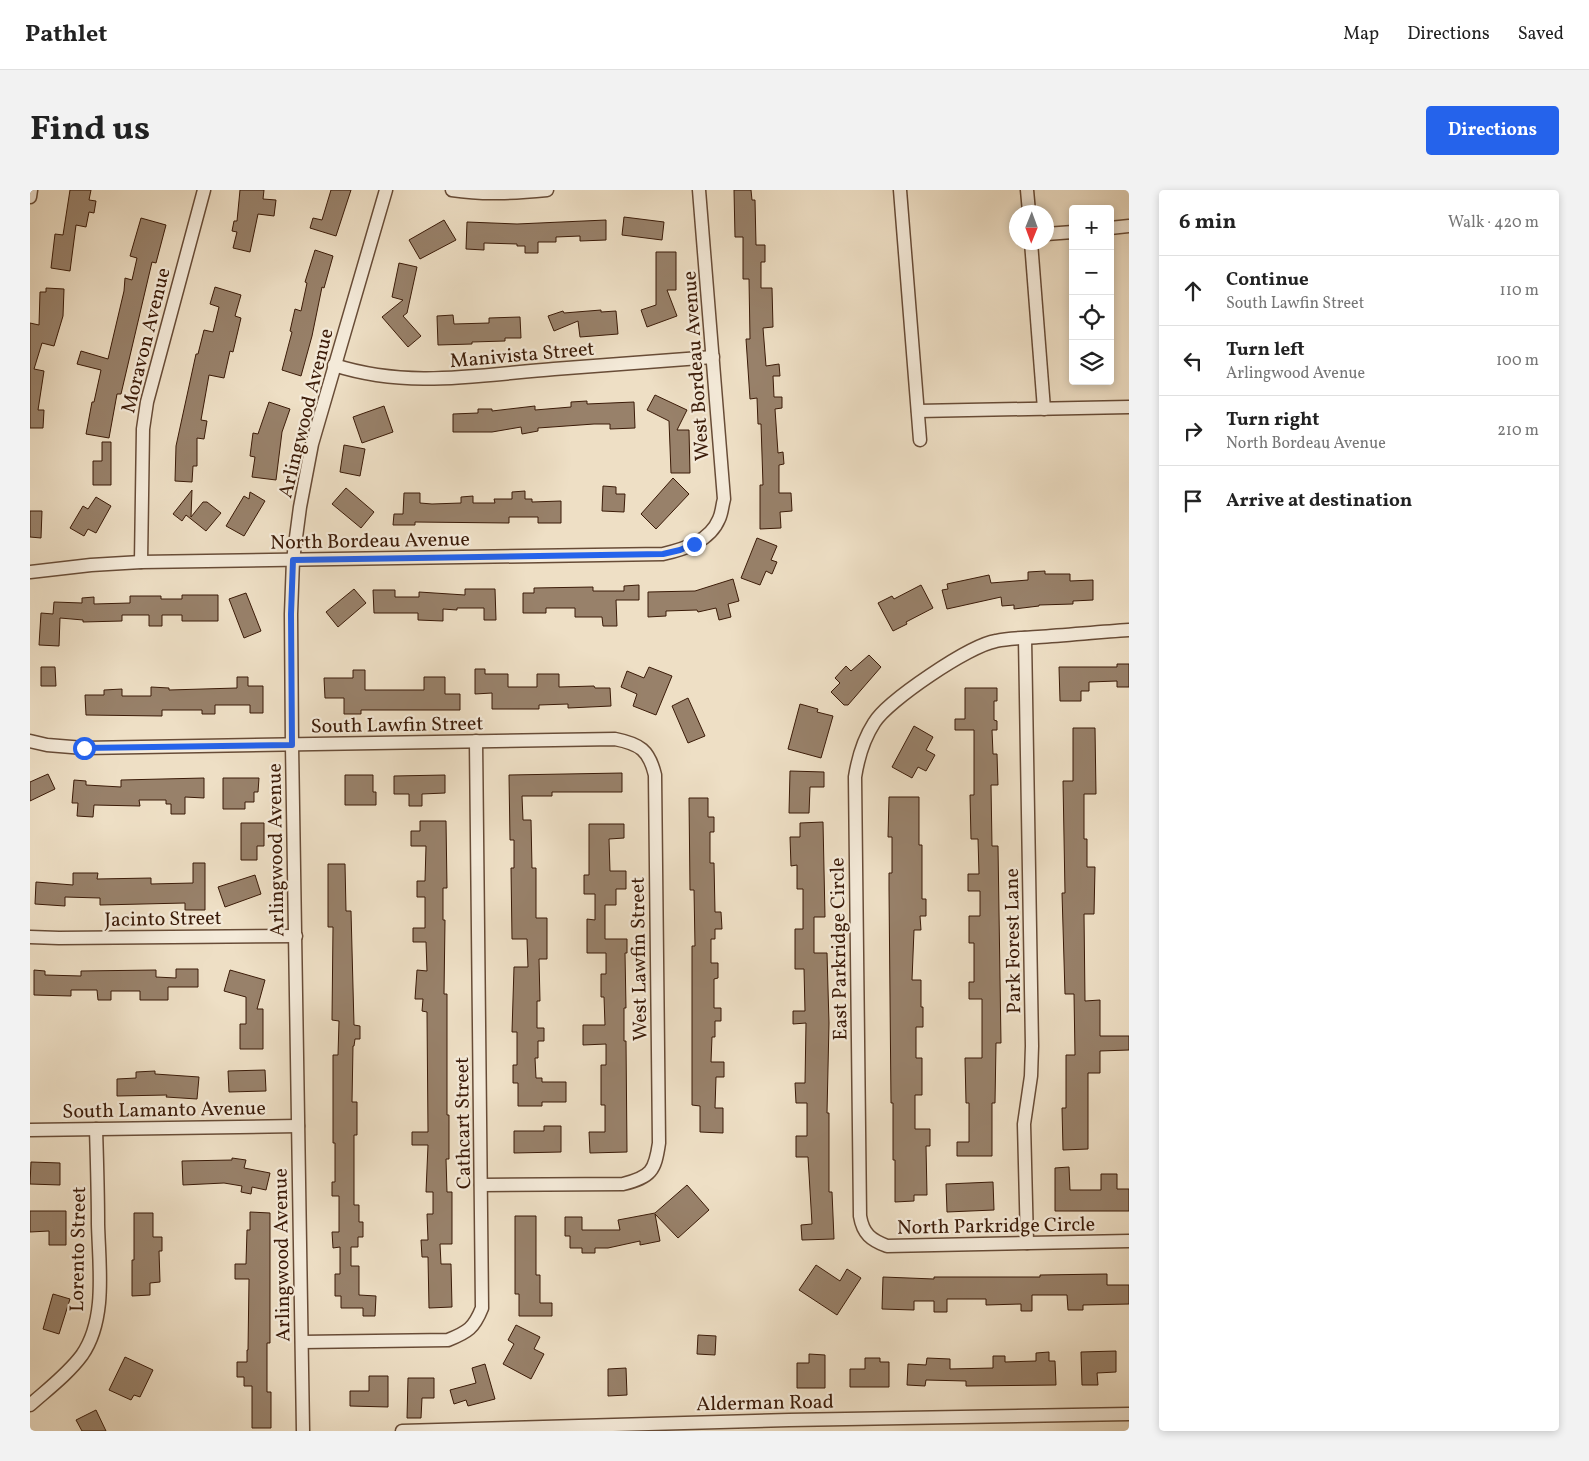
<!DOCTYPE html>
<html lang="en">
<head>
<meta charset="utf-8">
<style>
	:root { --surface:#fff; --page:#f2f2f2; --text:#222; --muted:#767676; --line:#e0e0e0; --accent:#2563eb }
	body { margin:0; font-family:Vollkorn,serif; background:var(--page); color:var(--text) }
	.controls { position:absolute; right:15px; top:15px; display:grid; overflow:hidden; border-radius:5px; box-shadow:0 2px 8px #0003 }
	.controls button { width:45px; height:45px; display:grid; place-items:center; padding:0; border:0; border-bottom:1px solid var(--line); background:var(--surface); color:var(--text); font:25px sans-serif }
	.compass { position:absolute; left:979px; top:15px; width:45px; height:45px; border-radius:50%; background:var(--surface); box-shadow:0 2px 8px #0003; rotate:181deg }
	.stop { position:absolute; width:15px; height:15px; margin:-11px; border:4px solid #2563eb; border-radius:50%; background:#fff }
	.stop.end { background:#2563eb; border-color:#fff; box-shadow:0 1px 5px #0008 }
	.list { margin:0; padding:0; list-style:none }
	h2 { display:flex; justify-content:space-between; align-items:center; height:65px; margin:0; padding:0 20px; font-size:21px }
	h2 small { font-size:16px; font-weight:400; color:var(--muted) }
	.list li { display:grid; grid-template-columns:32px 1fr auto; gap:15px; align-items:center; box-sizing:border-box; height:70px; padding:0 20px; border-top:1px solid var(--line) }
	.list b { display:block; font-size:19px; white-space:nowrap }
	.list p { margin:0; font-size:16px; white-space:nowrap; color:var(--muted) }
	.list em { font-size:16px; font-style:normal; color:var(--muted) }
	.icon { flex:none; width:28px; height:28px; fill:none; stroke:currentColor; stroke-width:2; stroke-linecap:round; stroke-linejoin:round }
	.map { position:relative; flex:none; width:1099px; height:1241px; overflow:hidden; border-radius:5px }
	header { display:flex; align-items:center; gap:30px; box-sizing:border-box; height:70px; padding:0 25px; background:var(--surface); border-bottom:1px solid var(--line) }
	header strong { font-size:24px }
	nav { display:flex; gap:28px; margin-inline-start:auto; font-size:18px }
	.intro { display:flex; align-items:center; justify-content:space-between; box-sizing:border-box; height:120px; padding:0 30px }
	h1 { margin:0; font-size:35px }
	.button { padding:12px 22px; border-radius:5px; background:var(--accent); color:#fff; font-size:18px; font-weight:700 }
	main { display:flex; gap:30px; padding:0 30px }
	aside { flex:1; background:var(--surface); border-radius:5px; box-shadow:0 2px 8px #0003 }
	.map>svg:first-child { display:block }
	.building { fill:#98816a; stroke:#3b1b08 }
	.lines { fill:none; stroke-linecap:round; stroke-linejoin:round }
	.minor-casing { stroke:#684c37; stroke-width:15 }
	.minor { stroke:#f4ead9; stroke-width:12 }
	.route { stroke:#2563eb; stroke-width:6 }
	.labels { text-anchor:middle; stroke-width:4.5; stroke-linejoin:round; paint-order:stroke }
	.street-label { font-size:20px; fill:#3b1b08; stroke:#f4ead9 }
</style>
</head>
<body>
<header>
<strong>Pathlet</strong>
<nav><a>Map</a><a>Directions</a><a>Saved</a></nav>
</header>
<div class="intro"><h1>Find us</h1><a class="button">Directions</a></div>
<main>
<div class="map">
<svg width="1099" height="1241" viewBox="0 0 1099 1241">
	<rect width="100%" height="100%" fill="#eedfc5"/>
	<filter id="stains"><feTurbulence type="fractalNoise" baseFrequency=".004" numOctaves="4"/><feColorMatrix values="0 0 0 0 .2 0 0 0 0 .09 0 0 0 0 .02 0 0 0 .5 -.17"/></filter>
	<radialGradient id="worn" r=".72"><stop offset=".6" stop-color="#630" stop-opacity="0"/><stop offset="1" stop-color="#630" stop-opacity=".3"/></radialGradient>
	<!-- building -->
	<g class="building">
		<path d="M40 0H61L59 10 66 11 64 23 59 22 56 37 46 35 40 81 21 78 25 44 33 45Z"/>
		<path d="M210 0H234L233 9 246 10 244 26 228 24 220 62 203 58 207 42 202 41 204 31H207Z"/>
		<path d="M301 0H321L306 46 280 38 283 28 292 30Z"/>
		<path d="M704 0H721L722 10H725L726 55H735V72H731V98H742L743 137 733 138 736 176 749 174 750 186H743L744 207H752V218L745 219 748 263 753 262 754 274 749 275V303H761L762 321 750 322 751 338 730 339V295H733L731 234H728L727 208 720 209 716 149H720L719 89H713V47H705Z"/>
		<path d="M594 27 634 32 632 50 592 45Z"/>
		<path d="M111 28 136 35 126 73 122 72 91 204H87L79 248 56 244 62 212H64L71 180 47 174 51 161 78 169 94 101 95 88 102 90 107 68 100 66Z"/>
		<path d="M414 30 426 50 390 69 379 50Z"/>
		<path d="M576 30V50L550 51V46L526 47V52H508V63H495V56H487V54L454 53V60L436 59 437 32 487 34Z"/>
		<path d="M285 60 303 66 294 98 292 97 282 146 271 186 252 180 262 142 260 141 265 119 271 121 277 93 275 92Z"/>
		<path d="M626 62H646V100H637L647 126 617 137 611 120 626 115Z"/>
		<path d="M369 73 387 77 377 123 373 126 391 146 378 157 352 127 373 110 362 107Z"/>
		<path d="M185 97 211 105 205 126 211 128 203 162 200 161 194 188 179 185 171 230 177 231 174 249 167 248V276H163L162 292 145 291 146 256 166 164H168L174 140 183 142 189 117 180 114Z"/>
		<path d="M16 98 34 99 33 126 24 156 12 153 4 179 14 181 8 220H14L13 238H0V133L9 135 10 102H16Z"/>
		<path d="M571 120V122L586 121 588 144 550 147 548 131 524 141 518 126 533 121 534 123Z"/>
		<path d="M423 125 424 134 459 133V128L490 127 491 148H475V151L442 152V154L408 155 407 126Z"/>
		<path d="M625 205 657 220 647 240H659L660 283H641L639 231 617 220Z"/>
		<path d="M557 211V214L604 212 605 238 580 239V234H564L508 238V241L492 244 491 237 462 242H423V224L448 223V219H462V221L505 216V220L541 217V212Z"/>
		<path d="M239 212 260 219 252 242 246 290 222 287 225 267 220 266 223 243 228 244Z"/>
		<path d="M354 216 363 242 332 253 323 227Z"/>
		<path d="M72 252H81V295H63V271H72Z"/>
		<path d="M314 255 335 259 330 286 310 282Z"/>
		<path d="M643 288 659 304 626 339 611 324Z"/>
		<path d="M573 296 586 297V304H595L594 322 572 321Z"/>
		<path d="M316 298 344 322 331 338 302 314Z"/>
		<path d="M162 300 161 327 173 312H177L191 323 176 341 156 325 152 331 143 324Z"/>
		<path d="M495 301V309H502V312L531 311V333H508V327H479V333L385 332V335H363L364 324H373L374 303H390V313L402 314 431 313V307L443 306V313H465L464 309H482V302Z"/>
		<path d="M220 302 235 311 214 346 196 336 214 306 219 309Z"/>
		<path d="M66 307 81 316 66 343 58 339 54 346 40 338 53 316 58 319Z"/>
		<path d="M0 321H12L11 348 0 347Z"/>
		<path d="M727 348 747 356 741 370 747 372 742 384 736 381 730 395 711 388Z"/>
		<path d="M1015 381V384H1040V391L1063 390V410L1043 411V414L1009 415V416L984 419V415L972 416 971 407 917 419 912 400 918 399 917 394 959 385 961 393 998 390V382Z"/>
		<path d="M703 389 709 411 698 414 701 427 689 430 686 418 668 422 667 420 636 421V426L618 427V402L665 401Z"/>
		<path d="M609 395V410H586L587 436H573L572 427H545V418H516V423H493V403H504V398L563 397V401H594V396Z"/>
		<path d="M891 395 903 418 876 432 877 434 863 441 848 413 862 406 864 409Z"/>
		<path d="M324 399 336 413 308 437 296 422Z"/>
		<path d="M435 399H465L466 430H454V418H427V420L413 419V431L388 430V423H344L343 400H365V407H389V402L435 405Z"/>
		<path d="M216 403 231 441 214 448 199 409Z"/>
		<path d="M152 405H188V431H152V425H132V436H119V425H92V431L53 432V430L30 428 29 456 9 455 11 423 23 424 24 412 52 413V408L64 407V414L100 413V406H131V409H152Z"/>
		<path d="M839 465 851 477 818 515H814L801 502 810 493 805 488 816 476 821 481Z"/>
		<path d="M1087 474H1099V497H1087V491L1059 492V501H1051V511H1030L1029 477H1087Z"/>
		<path d="M11 477H25L26 496H11Z"/>
		<path d="M619 477 642 486 626 525 603 516 607 504 591 497 597 481 614 488Z"/>
		<path d="M445 479H455V484H478V497H507V484H529V497L564 496 565 498H580L581 516 538 518V514L509 515V519H462V503L445 504Z"/>
		<path d="M323 480H335V500H394V487H415V504H430V520H331V524H314V508H295L294 488H323Z"/>
		<path d="M207 487H218V496H233V523H220V515H185V524H172V520H132V526L56 525 55 505H74V500L92 499V506H121V497L139 498V500L207 498Z"/>
		<path d="M935 498H967V511H964V530L967 531V540H962L963 564H967L968 595H961L962 656H968L971 853H966L965 913H962V966H927V952H939V913H936L935 868H952V809H939V792H944V753H939V726H950V701H938V684H949L948 649H941L940 605H944V540H925V529H935Z"/>
		<path d="M658 508 675 546 658 553 642 516Z"/>
		<path d="M770 514 788 519 787 522 803 526 791 568 758 559Z"/>
		<path d="M884 536 903 547 896 560 905 565 896 581 888 577 882 588 862 577Z"/>
		<path d="M1043 538H1065L1066 604H1054V649H1057V677H1065L1064 724H1054L1055 811 1070 810V846H1099V860L1070 861V883H1058V959L1033 960 1032 918H1036V865H1045L1044 804H1035L1032 703H1035L1033 591H1043Z"/>
		<path d="M760 581 794 582V597H780L779 623H759Z"/>
		<path d="M592 583V602H522V606H492L493 630H501L502 678H506V728H517V769H509L510 811H507V838H514V851H508V868H505L506 888H512V892H536V912H512V916H488V893H483V875H487V842H482L484 777H498L497 749H482L481 678H484V650H480L479 585Z"/>
		<path d="M18 584 25 599 0 611V592Z"/>
		<path d="M315 585H343V602H346V615H315Z"/>
		<path d="M415 585V603L392 604V616H379V604H364V586Z"/>
		<path d="M174 588V608L155 607V624H141V614H136V610H109L110 616 64 615 63 627 47 626 48 613H42L44 590 56 591V595L91 597V590Z"/>
		<path d="M193 588H229L228 602H224V612H215V619H193Z"/>
		<path d="M859 607H889V655H892V709H896V726H890L891 740H884L882 790H891V817H893V837H886V868H892V905H885V939H900V956H896L897 1005H884V1011L865 1012V970H863V913H861L859 698V683H862V647H858Z"/>
		<path d="M659 608H678V627H684V642H680V673H684L685 722H691L692 739H685V749H681V773H688V788L684 789V818H691V831H685V847H682L681 872H694V887H686L685 918H693V943L670 942V916L662 915V756H665L664 700H660Z"/>
		<path d="M390 631H416L417 698H413V730H415L414 804H417V925H419V969H416L417 1002H422V1054H410L411 1074H421L422 1117 399 1118 398 1067H392L391 1050H398L397 1024H403V1002H396L398 955H382V942H398L397 822 392 821 393 809H385L387 780 397 781 396 752H383V738H395V707H387V691H395L396 656H381V641H390Z"/>
		<path d="M793 632 795 727H784V763H797L799 833 797 923H799V1002H802L804 1049 772 1050 771 1035 782 1034 778 967H766V946H777V913H766L765 893H775L776 833 763 834V821H775L774 779H765V739H773V699H767V675L761 676 760 647H770V633Z"/>
		<path d="M211 633H234V656H227V670H211Z"/>
		<path d="M559 634H594V648L579 649 580 681H596V699H586V715H575V749H597V763H595L596 818H594V851H596L597 962 560 963 559 942H575V915H571V875H576V854L553 855V835H575L574 807H571V784H576V763H557V729L565 730V704H554V685H559Z"/>
		<path d="M163 673H175V720H155V713L70 715V708L35 707V716L5 714 6 692 43 695V683H68L67 689 121 688V694L163 693Z"/>
		<path d="M298 674H315L316 721H321L324 835 330 836V849H325L324 856H323L322 912H327V945H324V1015H329V1032H333V1047H328V1057H321V1076H329V1105L346 1106 345 1126H333V1118H311V1106H305V1084H310V1057L303 1058 302 1042H309V1006H302V992H305V953H303V865H308L309 831 302 830 303 737H298Z"/>
		<path d="M225 685 231 704 195 717 188 697Z"/>
		<path d="M146 779H168V797H138V810H110V801H81V810H68L67 800H41V806L4 805V780L15 781V785L51 786V781L126 780V787L146 788Z"/>
		<path d="M200 780 235 790 227 819H233V859H210V834H216V807L194 801Z"/>
		<path d="M235 880 236 901 199 902 198 881Z"/>
		<path d="M125 881V884L169 887 167 909 136 907 137 905 87 906V889L106 888V882Z"/>
		<path d="M514 936H531V962L484 963V941H514Z"/>
		<path d="M202 968 216 970 214 978 240 983 236 1000 222 997 221 1004 211 1002 212 996 194 993 153 995 152 971 202 970Z"/>
		<path d="M1 972 30 973V995L0 994Z"/>
		<path d="M1039 977 1040 1000H1071V984H1087V999H1099V1021H1025V978Z"/>
		<path d="M963 992 964 1020 917 1022 916 994Z"/>
		<path d="M657 995 679 1020 648 1048 625 1024 630 1051 610 1055V1051L578 1058H565V1063H552V1058H540V1046H535V1027H552V1040H590L588 1030 625 1023Z"/>
		<path d="M0 1021H36V1055H19V1041L0 1042Z"/>
		<path d="M220 1022 240 1023V1153H237V1202H241V1238H222V1196H214V1187H207V1172H217V1160H218L219 1089H205V1074H216L217 1040H220Z"/>
		<path d="M104 1023H123V1047H132V1061H129L130 1092 120 1093V1105L102 1106V1070H104Z"/>
		<path d="M485 1026H506V1085H510V1113H522V1126H489V1104H485Z"/>
		<path d="M786 1075 810 1091 817 1079 831 1088 807 1125 769 1100Z"/>
		<path d="M1077 1084V1095H1099V1114L1053 1115V1120H1038L1037 1105H1002V1121H991V1114L956 1115V1109H917V1122H904V1111H884V1120L852 1119 853 1087 904 1089V1087H1010V1085Z"/>
		<path d="M23 1104 40 1109 29 1144 13 1139Z"/>
		<path d="M486 1135 510 1147 504 1159 514 1164 501 1189 473 1174 484 1154 478 1150Z"/>
		<path d="M668 1145 686 1146 685 1165 667 1164Z"/>
		<path d="M1086 1161V1182L1067 1183 1068 1195H1052L1051 1162Z"/>
		<path d="M1019 1162V1171H1025L1026 1195 936 1196V1191L896 1190 895 1196 877 1195 878 1174 896 1175 897 1168 920 1169V1179L963 1178V1166H975V1172L1006 1171V1163Z"/>
		<path d="M779 1164 795 1165V1198H767V1173H779Z"/>
		<path d="M95 1167 123 1180 110 1207 104 1205 101 1210 79 1200Z"/>
		<path d="M835 1168H850V1172H859V1197H820V1179H835Z"/>
		<path d="M455 1174 465 1209 438 1216 436 1210 424 1214 420 1200 446 1193 442 1178Z"/>
		<path d="M596 1178 597 1205 578 1206V1179Z"/>
		<path d="M339 1186H358V1217L320 1216V1201H339Z"/>
		<path d="M378 1188H404V1208H392L391 1228H377Z"/>
		<path d="M66 1220 76 1241H52L46 1230Z"/>
	</g>
	<g class="lines">
		<!-- minor casing -->
		<g class="minor-casing">
			<g id="minor">
				<path d="M422 0C454 5 485 3 517 0"/>
				<path d="M870 0 890 250"/>
				<path d="M997 0 999 22"/>
				<path d="M0 7 1 0"/>
				<path d="M1080 38 1099 36"/>
				<path d="M1016 44 1043 42"/>
				<path d="M1001 52 1014 219"/>
				<path d="M304 175C379 199 448 185 524 179 577 175 630 171 683 167"/>
				<path d="M888 221 1099 217"/>
				<path d="M111 372 113 239 117 212 174 0"/>
				<path d="M0 382 61 375 111 372 633 364C655 359 680 351 689 329 692 323 692 316 694 309L669 0"/>
				<path d="M1099 440C1069 442 1038 445 1008 447 994 448 979 448 966 451 940 455 857 511 844 533 833 550 828 568 825 587L830 1026C833 1044 841 1050 857 1056L1099 1051"/>
				<path d="M995 448 1002 856 1001 886 994 934 997 1053"/>
				<path d="M0 551 17 555 54 558 585 549C610 554 619 560 625 585L629 953C625 981 621 987 593 994L451 995"/>
				<path d="M0 747 29 748 266 746"/>
				<path d="M0 940 268 936"/>
				<path d="M272 1152 418 1150C438 1142 444 1138 452 1118L446 551"/>
				<path d="M0 1215C18 1199 38 1184 52 1165 77 1129 69 1076 68 1034 68 1002 67 971 66 939"/>
				<path d="M273 1241 262 555 261 424 263 370 270 317 282 254 356 0"/>
				<path d="M372 1241 759 1230 1099 1224"/>
			</g>
		</g>
		<!-- minor -->
		<use href="#minor" class="minor"/>
	</g>
	<g class="lines">
		<!-- route -->
		<path class="route" d="M54 558 262 555 261 424 263 370 633 364 650 360 664 354"/>
	</g>
	<g class="labels">
		<!-- street labels -->
		<g class="street-label">
			<text transform="translate(115 150) rotate(-76)" y="7">Moravon Avenue</text>
			<text transform="translate(492 164) rotate(-5)" y="7">Manivista Street</text>
			<text transform="translate(665 176) rotate(-94)" y="7">West Bordeau Avenue</text>
			<text transform="translate(275 223) rotate(-76)" y="7">Arlingwood Avenue</text>
			<text transform="translate(340 350) rotate(-1)" y="7">North Bordeau Avenue</text>
			<text transform="translate(367 534) rotate(-1)" y="7">South Lawfin Street</text>
			<text transform="translate(245 660) rotate(-91)" y="7">Arlingwood Avenue</text>
			<text transform="translate(133 728) rotate(-1)" y="7">Jacinto Street</text>
			<text transform="translate(982 751) rotate(-91)" y="7">Park Forest Lane</text>
			<text transform="translate(808 759) rotate(-91)" y="7">East Parkridge Circle</text>
			<text transform="translate(608 769) rotate(-91)" y="7">West Lawfin Street</text>
			<text transform="translate(134 919) rotate(-1)" y="7">South Lamanto Avenue</text>
			<text transform="translate(432 933) rotate(-91)" y="7">Cathcart Street</text>
			<text transform="translate(966 1035) rotate(-1)" y="7">North Parkridge Circle</text>
			<text transform="translate(47 1059) rotate(-89)" y="7">Lorento Street</text>
			<text transform="translate(251 1065) rotate(-91)" y="7">Arlingwood Avenue</text>
			<text transform="translate(735 1212) rotate(-1)" y="7">Alderman Road</text>
		</g>
	</g>
	<rect width="100%" height="100%" filter="url(#stains)"/>
	<rect width="100%" height="100%" fill="url(#worn)"/>
</svg>
<div class="controls">
<button>+</button>
<button>−</button>
<button><svg class="icon" aria-label="locate" viewBox="0 0 24 24"><circle cx="12" cy="12" r="6"/><path d="M12 2v4M12 18v4M2 12h4M18 12h4"/></svg></button>
<button><svg class="icon" aria-label="layers" viewBox="0 0 24 24"><path d="M12 4l9 5-9 5-9-5zM3 14l9 5 9-5"/></svg></button>
</div>
<svg class="compass" viewBox="-18 -18 36 36"><path d="M0-13l5 13h-10z" fill="#e53935"/><path d="M0 13l5-13h-10z" fill="#767676"/></svg>
<div class="stop" style="left:54px;top:558px"></div>
<div class="stop end" style="left:664px;top:354px"></div>
</div>
<aside>
<h2>6 min<small>Walk · 420 m</small></h2>
<ul class="list">
<li><svg class="icon" aria-label="ahead" viewBox="0 0 24 24"><path d="M12 20V5M6 11l6-6 6 6"/></svg><div><b>Continue</b><p>South Lawfin Street</p></div><em>110 m</em></li>
<li><svg class="icon" aria-label="left" viewBox="0 0 24 24"><path d="M17 20v-9H6M10 6l-5 5 5 5"/></svg><div><b>Turn left</b><p>Arlingwood Avenue</p></div><em>100 m</em></li>
<li><svg class="icon" aria-label="right" viewBox="0 0 24 24"><path d="M7 20v-9h11M14 6l5 5-5 5"/></svg><div><b>Turn right</b><p>North Bordeau Avenue</p></div><em>210 m</em></li>
<li><svg class="icon" aria-label="arrive" viewBox="0 0 24 24"><path d="M6 21V4h12l-3 4 3 4H6"/></svg><div><b>Arrive at destination</b></div></li>
</ul>
</aside>
</main>
</body>
</html>
